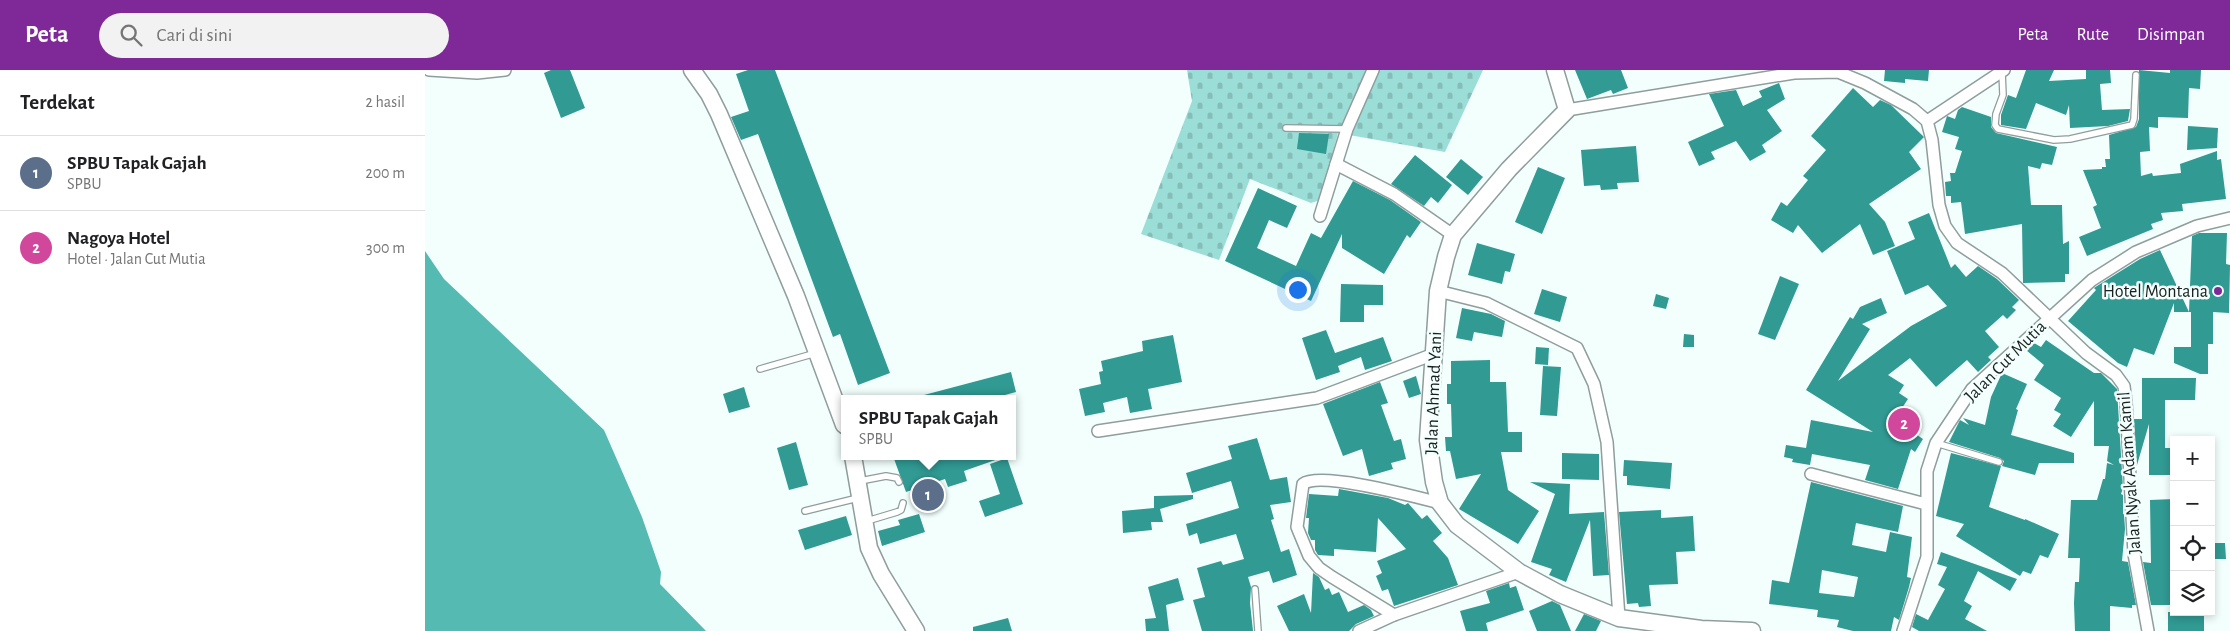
<!DOCTYPE html>
<html lang="id">
<head>
<meta charset="utf-8">
<style>
	:root { --surface:#fff; --page:#f2f2f2; --text:#202124; --muted:#757577; --line:#e0e0e0; --accent:#7f2998 }
	body { margin:0; font-family:"Alegreya Sans",sans-serif; background:var(--page); color:var(--text) }
	.controls { position:absolute; right:15px; bottom:15px; display:grid; overflow:hidden; border-radius:0px; box-shadow:0 2px 8px #0003 }
	.controls button { width:45px; height:45px; display:grid; place-items:center; padding:0; border:0; border-bottom:1px solid var(--line); background:var(--surface); color:var(--text); font:25px sans-serif }
	.you { position:absolute; left:872px; top:219px; width:18px; height:18px; margin:-12px; border:4px solid #fff; border-radius:50%; background:#1a73e8; box-shadow:0 0 0 8px #1a73e833 }
	.badge { display:grid; place-items:center; width:32px; height:32px; border-radius:50%; background:var(--accent); color:#fff; font-size:16px; font-weight:700 }
	.pin { position:absolute; translate:-50% -50%; border:2px solid #fff; box-shadow:0 1px 5px #0006 }
	.popup { position:absolute; left:416px; top:325px; width:175px; height:65px; box-sizing:border-box; display:grid; place-content:center; border-radius:0px; background:var(--surface); filter:drop-shadow(0 1px 4px #0005); font-size:16px; white-space:nowrap; color:var(--muted) }
	.popup b { font-size:19px; color:var(--text) }
	.popup::after { content:''; position:absolute; left:50%; top:100%; margin-left:-10px; border:10px solid transparent; border-top-color:var(--surface) }
	.list { margin:0; padding:0; list-style:none }
	h2 { display:flex; justify-content:space-between; align-items:center; height:65px; margin:0; padding:0 20px; font-size:21px }
	h2 small { font-size:16px; font-weight:400; color:var(--muted) }
	.list li { display:grid; grid-template-columns:32px 1fr auto; gap:15px; align-items:center; box-sizing:border-box; height:75px; padding:0 20px; border-top:1px solid var(--line) }
	.list b { display:block; font-size:19px; white-space:nowrap }
	.list p { margin:0; font-size:16px; white-space:nowrap; color:var(--muted) }
	.list em { font-size:16px; font-style:normal; color:var(--muted) }
	.icon { flex:none; width:28px; height:28px; fill:none; stroke:currentColor; stroke-width:2; stroke-linecap:round; stroke-linejoin:round }
	.map { position:relative; flex:none; width:1805px; height:561px; overflow:hidden }
	header { display:flex; align-items:center; gap:30px; box-sizing:border-box; height:70px; padding:0 25px; background:var(--accent); color:#fff }
	header strong { font-size:24px }
	nav { display:flex; gap:28px; margin-inline-start:auto; font-size:18px }
	.search { width:350px; height:45px; background:var(--page); display:flex; align-items:center; gap:12px; box-sizing:border-box; padding:0 18px; border-radius:28px; color:var(--muted); font-size:19px }
	main { display:flex }
	aside { flex:1; background:var(--surface) }
	.map>svg:first-child { display:block }
	.cemetery { fill:url(#cemetery-stones) }
	.water { fill:#55bab2 }
	.building { fill:#309a93; fill-rule:evenodd }
	.lines { fill:none; stroke-linecap:round; stroke-linejoin:round }
	.lane-casing { stroke:#8f9d9c; stroke-width:8 }
	.street-casing { stroke:#8f9d9c; stroke-width:14 }
	.secondary-casing { stroke:#8f9d9c; stroke-width:19 }
	.lane { stroke:#fff; stroke-width:5.5 }
	.street { stroke:#fff; stroke-width:11 }
	.secondary { stroke:#fff; stroke-width:16 }
	.poi-dot { fill:#7f2998; stroke:#f2fffd; stroke-width:2 }
	.labels { text-anchor:middle; stroke-width:5; stroke-linejoin:round; paint-order:stroke }
	.poi-label { font-size:18px; fill:#191f1e; stroke:#f2fffd; text-anchor:end }
	.street-label { font-size:18px; fill:#191f1e; stroke:#f2fffd }
</style>
</head>
<body>
<header>
<strong>Peta</strong>
<div class="search"><svg class="icon" aria-label="search" viewBox="0 0 24 24"><circle cx="10" cy="10" r="6"/><path d="M15 15l6 6"/></svg>Cari di sini</div>
<nav><a>Peta</a><a>Rute</a><a>Disimpan</a></nav>
</header>
<main>
<aside>
<h2>Terdekat<small>2 hasil</small></h2>
<ul class="list">
<li><span class="badge" style="background:#5c6f8a">1</span><div><b>SPBU Tapak Gajah</b><p>SPBU</p></div><em>200 m</em></li>
<li><span class="badge" style="background:#d1479c">2</span><div><b>Nagoya Hotel</b><p>Hotel · Jalan Cut Mutia</p></div><em>300 m</em></li>
</ul>
</aside>
<div class="map">
<svg width="1805" height="561" viewBox="0 0 1805 561">
	<defs>
		<pattern id="cemetery-stones" width="16" height="16" patternUnits="userSpaceOnUse" patternTransform="scale(1.25)"><rect width="16" height="16" fill="#9bddd7"/><path d="M2 7V4a2 2 0 0 1 4 0v3zM10 15v-3a2 2 0 0 1 4 0v3z" fill="#85bdb8"/></pattern>
	</defs>
	<rect width="100%" height="100%" fill="#f2fffd"/>
	<!-- cemetery -->
	<path class="cemetery" d="M762 0H1058L1020 82 913 63 895 130 886 133 825 109 794 190 716 164 767 31Z"/>
	<!-- water -->
	<path class="water" d="M0 181 19 209 179 360 217 447 236 502 235 514 281 561H0Z"/>
	<!-- building -->
	<g class="building">
		<path d="M126 0H145L160 38 136 48 119 3Z"/>
		<path d="M323 0H350L465 303 433 315 415 264 408 267 333 64 316 70 306 47 324 41 311 4Z"/>
		<path d="M1150 0H1196L1203 18 1188 24 1186 20 1162 29Z"/>
		<path d="M1460 0H1504L1503 11 1480 9V13L1459 11Z"/>
		<path d="M1601 0H1629L1624 11 1661 9V0H1685L1686 13 1675 14 1677 40 1705 39 1703 51 1683 56 1645 58 1644 35 1641 45 1611 33 1601 59 1576 55V45L1583 25 1591 28Z"/>
		<path d="M1714 0 1745 3V0H1776L1775 19 1764 18 1763 48 1733 47V58L1724 57 1725 81 1715 82 1716 106 1727 103 1728 106 1756 103 1755 94 1792 81V90L1796 89 1801 129 1757 134 1758 141 1736 143 1738 150 1726 154 1728 159 1662 186 1654 167 1676 158 1668 137 1672 135 1658 100 1677 99V97H1681L1680 89H1685L1684 65 1711 57 1714 49Z"/>
		<path d="M1354 13 1360 29 1342 40 1357 61 1337 75 1341 82 1325 91 1311 71 1286 82 1290 89 1274 96 1263 72 1299 56 1284 24 1311 20 1318 36 1337 27 1334 21Z"/>
		<path d="M1428 18 1448 37 1455 30 1466 35 1499 67 1484 82 1496 99 1444 134 1460 152 1470 176 1448 185 1435 154 1397 183 1373 155 1368 163 1346 150 1356 132 1362 136 1383 110 1378 106 1401 80 1386 66Z"/>
		<path d="M1537 37 1566 47V57L1571 63 1632 77 1627 95 1617 93 1615 99 1603 96 1606 135H1637L1638 174 1644 171V204H1640V212L1598 213 1597 154 1540 164 1536 132 1526 133V126H1521L1520 112 1526 111 1525 103H1530L1537 81 1530 79 1534 67 1517 62 1522 46 1530 49 1533 40Z"/>
		<path d="M1763 56 1793 58 1792 78 1762 80Z"/>
		<path d="M874 63 904 64 901 84 872 79Z"/>
		<path d="M1211 76 1214 112 1192 113 1193 119 1176 120 1175 115 1159 116 1156 80Z"/>
		<path d="M990 85 1027 115 1013 133 1006 127 999 136 966 114Z"/>
		<path d="M1036 89 1058 107 1043 125 1021 107Z"/>
		<path d="M1113 97 1140 108 1117 164 1090 152Z"/>
		<path d="M928 111 965 130 996 152 985 168 982 165 959 204 917 178V164L886 231 800 191 833 118 872 136 862 158 844 150 832 178 871 196 886 163 896 168Z"/>
		<path d="M1504 143 1526 198 1530 194 1541 207 1553 196 1572 209 1594 230 1587 237 1591 240 1582 249 1578 245 1560 261 1574 277 1563 287 1566 290 1553 302 1542 290 1511 317 1485 288 1463 305 1479 315 1474 323 1483 329 1475 341 1479 344 1474 353 1498 369 1490 382 1486 379 1473 419 1440 410 1445 395 1387 384 1385 395 1367 392 1368 389 1359 387 1361 375 1381 378 1386 350 1448 362 1381 320 1425 247 1428 249 1435 237 1456 228 1462 243 1437 254 1445 259 1413 311 1486 256 1522 236 1503 215 1480 225 1462 181 1490 169 1483 152Z"/>
		<path d="M1774 163H1802L1801 194 1805 195 1804 243 1788 242V274H1783V304H1775L1749 293V277H1766V242H1749V233L1729 285 1709 278 1702 297 1693 293 1643 251 1671 220 1669 218 1672 216 1715 189 1735 180 1764 242 1767 166Z"/>
		<path d="M1052 173 1090 184 1085 202 1080 201 1077 214 1043 205Z"/>
		<path d="M1355 206 1374 214 1350 270 1333 264Z"/>
		<path d="M916 214 958 215V235H939V252H915Z"/>
		<path d="M1117 219 1142 227 1135 252 1109 244Z"/>
		<path d="M1231 224 1244 228 1241 239 1228 236Z"/>
		<path d="M1037 238 1066 244 1080 251 1077 267 1049 262 1047 271 1031 268Z"/>
		<path d="M901 260 910 283 958 267 967 291 940 300 936 287 913 296 915 302 891 310 877 268Z"/>
		<path d="M1259 264 1269 265V277H1258Z"/>
		<path d="M748 265 757 312 723 319 727 339 705 343 702 327 678 333 680 342 660 346 654 319 676 314 674 302 678 301 676 291 718 281 717 271Z"/>
		<path d="M1621 270 1669 303H1676L1692 319 1698 418 1696 424 1698 425V444H1699L1700 459 1697 491 1703 492 1711 535H1707V538L1685 536V561H1650L1649 533 1650 512H1654L1655 488H1643L1646 430H1672L1678 409H1680L1682 393 1689 395 1682 391 1684 376H1669V331L1646 367 1628 356 1636 344 1629 340 1636 328 1609 310 1619 295 1601 280 1609 273 1616 277Z"/>
		<path d="M1111 277 1124 278 1123 295 1110 294Z"/>
		<path d="M1065 290V312H1081L1083 362H1097V382H1076L1083 420 1114 441 1093 474 1034 439 1056 404 1031 409 1025 381H1021L1020 367H1027L1026 334H1022V314H1026V291Z"/>
		<path d="M1118 296 1136 297 1132 346 1115 345Z"/>
		<path d="M586 302 591 322 565 329H499V325Z"/>
		<path d="M1577 303 1602 314 1591 339 1593 340 1586 365 1649 383V393H1614L1610 405 1577 396 1579 391 1575 388 1524 372 1535 350 1544 355 1538 348 1560 355 1566 327Z"/>
		<path d="M991 306 996 324 984 328 978 311Z"/>
		<path d="M1717 308H1771L1770 330H1740V378H1749V405H1724V354L1712 395 1709 349H1717Z"/>
		<path d="M955 312 963 333 956 335 969 371 976 369 981 389 966 393 968 399 944 406 937 379 918 386 898 334Z"/>
		<path d="M319 317 325 337 304 343 298 324Z"/>
		<path d="M832 368 845 410 862 407 866 432 845 435 849 449 846 450 856 482 864 479 872 505 848 513 844 501 823 507 826 517 825 533 828 561H777L768 530 780 527 772 498 796 491 798 495 819 489 811 464 775 474 772 463 764 466 761 454 814 438 806 411 767 423 761 403 807 389 803 376Z"/>
		<path d="M371 372 383 415 364 420 352 378Z"/>
		<path d="M1137 383 1174 384V410L1137 409Z"/>
		<path d="M1526 383 1576 396 1564 437 1600 450V449L1634 464 1623 488 1615 485 1606 504 1598 501 1595 506 1531 466 1539 454 1511 446Z"/>
		<path d="M468 386H575L576 388 539 401 542 411 523 417 520 409 481 422Z"/>
		<path d="M582 388 598 434 560 447 554 431 575 424 565 394Z"/>
		<path d="M1199 390 1247 393 1245 419 1202 415V406H1198Z"/>
		<path d="M1105 412 1145 414 1144 444 1179 442 1184 505 1168 506 1165 450 1141 512 1124 505 1127 499 1106 492 1130 424Z"/>
		<path d="M1386 412 1478 436 1473 462 1431 453 1427 475 1461 482 1465 462 1487 467 1482 507 1486 508 1484 517 1474 550 1469 547 1466 561H1428L1412 557 1414 550 1392 547 1393 540 1344 534 1347 510 1364 513ZM1397 500 1433 507 1429 527 1394 523Z"/>
		<path d="M914 419 963 428 980 435 983 433 997 449 1002 445 1017 463 1008 471 1023 488 1033 515 969 536 963 519 957 521 951 506 957 503 952 491 981 479 953 448 951 482 909 479V486L893 485 890 480V470H886L883 463 884 448H881L884 424 913 426Z"/>
		<path d="M768 425V429L735 439 738 452H726L727 460 698 463 697 441 729 438V426Z"/>
		<path d="M1749 429V535H1726L1718 492 1726 493 1725 430Z"/>
		<path d="M1236 440V448L1268 446 1270 481 1251 482 1253 514 1224 515 1226 536 1214 537 1213 533 1202 534 1194 442Z"/>
		<path d="M494 444 500 462 457 476 453 461 475 455 473 450Z"/>
		<path d="M421 446 427 465 380 480 373 460Z"/>
		<path d="M1786 473H1800L1801 489H1786Z"/>
		<path d="M1516 482 1592 509 1585 521 1553 501 1539 531 1547 536 1540 549 1562 561H1494L1487 557 1491 544 1503 550 1520 519 1513 515 1522 497 1512 494Z"/>
		<path d="M888 503 894 507 900 520 904 518 907 525 914 522 923 542 939 535 946 540 949 546 931 554 924 561H864L852 536 879 524 886 543Z"/>
		<path d="M753 508 759 530 741 535 744 561H721L720 549 731 548 723 517Z"/>
		<path d="M1084 513 1085 518 1091 516 1099 540 1061 553 1063 561H1041L1035 541 1065 533 1061 521Z"/>
		<path d="M1127 531 1135 535 1146 561H1112L1104 541Z"/>
		<rect x="1743" y="542" width="36" height="19"/>
		<path d="M1159 544 1176 551 1171 561H1150Z"/>
		<path d="M583 548 587 561H548V557Z"/>
	</g>
	<g class="lines">
		<!-- lane casing -->
		<g class="lane-casing">
			<g id="lane">
				<path d="M1577 2 1578 25 1571 44 1570 55 1573 59 1629 70 1645 69 1707 55 1709 49 1711 5"/>
				<path d="M861 58 922 59"/>
				<path d="M335 299 391 283"/>
				<path d="M1511 373 1574 392"/>
				<path d="M435 411 461 406 472 408 474 412"/>
				<path d="M380 441 433 428"/>
				<path d="M442 451 472 442 476 440 478 433"/>
				<path d="M830 519 833 561"/>
			</g>
		</g>
		<!-- street casing -->
		<g class="street-casing">
			<g id="street">
				<path d="M4 0 52 3 80 0"/>
				<path d="M1142 40 1369 3 1413 2 1440 13 1488 39 1502 51 1507 70 1514 135 1520 156 1532 173 1577 203 1661 283 1691 305 1699 316 1701 332 1709 484 1723 561"/>
				<path d="M1502 51 1579 0"/>
				<path d="M911 94 969 124 1028 165"/>
				<path d="M895 146 922 59 948 0"/>
				<path d="M1013 221 1061 233 1152 278 1169 314 1182 372 1194 548"/>
				<path d="M673 361 892 328 1009 284"/>
				<path d="M1386 404 1501 434"/>
				<path d="M969 545 907 507 894 498 884 486 872 457 878 414C895 401 991 427 1015 433"/>
				<path d="M934 561 969 545 1094 502"/>
				<path d="M1478 561 1502 487V401L1511 373 1547 319 1667 210 1711 182 1772 156 1805 148"/>
			</g>
		</g>
		<!-- secondary casing -->
		<g class="secondary-casing">
			<g id="secondary">
				<path d="M267 0 284 24 294 44 371 226 419 355"/>
				<path d="M1130 0 1142 40 1084 99 1028 165 1021 187 1013 221 1003 370 1009 412 1015 433 1032 455 1094 502 1135 524 1194 548 1276 559 1327 561"/>
				<path d="M428 386 444 478 456 504 491 561"/>
			</g>
		</g>
		<!-- lane -->
		<use href="#lane" class="lane"/>
		<!-- street -->
		<use href="#street" class="street"/>
		<!-- secondary -->
		<use href="#secondary" class="secondary"/>
	</g>
	<!-- markers -->
	<circle class="poi-dot" cx="1793" cy="221" r="5"/>
	<g class="labels">
		<!-- poi labels -->
		<g class="poi-label">
			<text x="1783" y="227">Hotel Montana</text>
		</g>
		<!-- street labels -->
		<g class="street-label">
			<text transform="translate(1580 291) rotate(-45)" y="6">Jalan Cut Mutia</text>
			<text transform="translate(1008 323) rotate(-88)" y="6">Jalan Ahmad Yani</text>
			<text transform="translate(1704 403) rotate(-94)" y="6">Jalan Nyak Adam Kamil</text>
		</g>
	</g>
</svg>
<div class="controls">
<button>+</button>
<button>−</button>
<button><svg class="icon" aria-label="locate" viewBox="0 0 24 24"><circle cx="12" cy="12" r="6"/><path d="M12 2v4M12 18v4M2 12h4M18 12h4"/></svg></button>
<button><svg class="icon" aria-label="layers" viewBox="0 0 24 24"><path d="M12 4l9 5-9 5-9-5zM3 14l9 5 9-5"/></svg></button>
</div>
<div class="you"></div>
<div class="pin badge" style="left:503px;top:425px;background:#5c6f8a">1</div>
<div class="popup"><b>SPBU Tapak Gajah</b>SPBU</div>
<div class="pin badge" style="left:1479px;top:354px;background:#d1479c">2</div>
</div>
</main>
</body>
</html>
